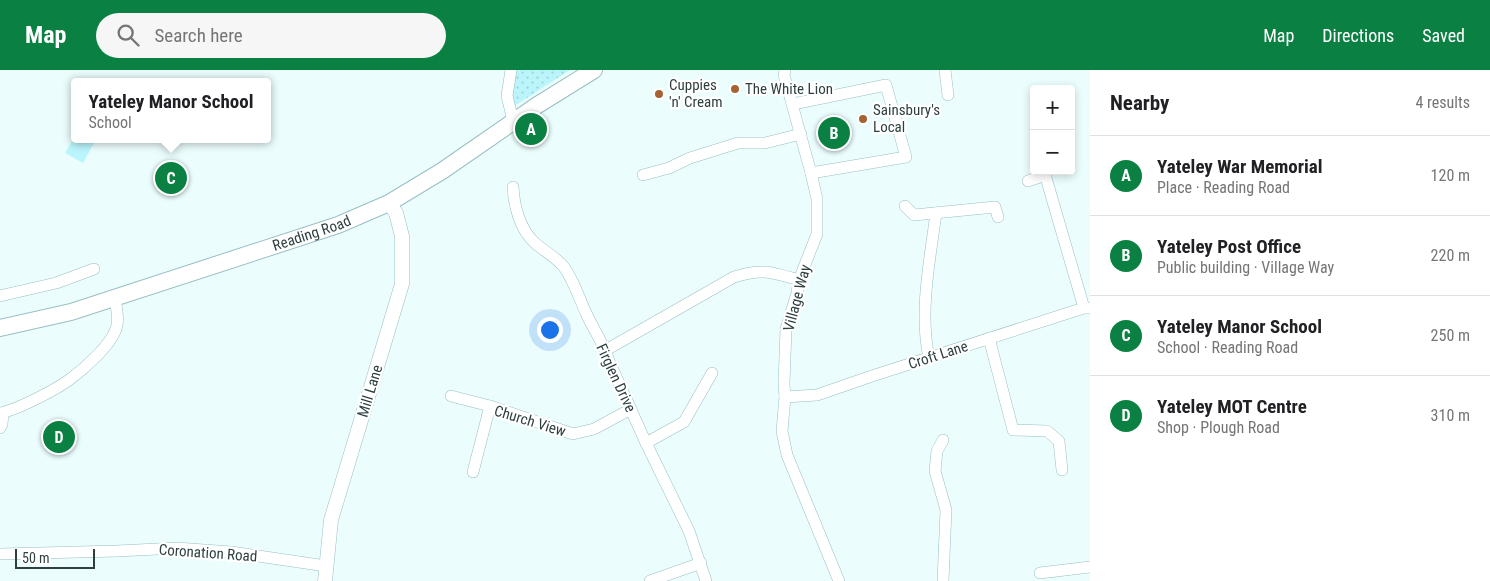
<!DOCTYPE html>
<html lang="en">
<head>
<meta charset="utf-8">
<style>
	:root { --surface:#fff; --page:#f6f6f6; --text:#202124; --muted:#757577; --line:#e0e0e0; --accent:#0b8043 }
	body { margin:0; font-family:"Roboto Condensed",sans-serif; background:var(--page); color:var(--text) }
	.controls { position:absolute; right:15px; top:15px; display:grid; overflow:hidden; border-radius:5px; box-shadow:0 2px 8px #0003 }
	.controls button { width:45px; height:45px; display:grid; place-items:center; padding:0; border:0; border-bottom:1px solid var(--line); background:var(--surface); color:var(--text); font:25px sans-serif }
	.scale { position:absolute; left:15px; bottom:12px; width:80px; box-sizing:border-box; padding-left:5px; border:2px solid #2e3f40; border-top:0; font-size:14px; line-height:18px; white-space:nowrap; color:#2e3f40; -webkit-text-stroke:4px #fff; paint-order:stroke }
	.you { position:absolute; left:549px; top:259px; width:18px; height:18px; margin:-12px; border:4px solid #fff; border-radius:50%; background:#1a73e8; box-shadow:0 0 0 8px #1a73e833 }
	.badge { display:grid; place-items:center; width:32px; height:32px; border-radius:50%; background:var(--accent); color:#fff; font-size:16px; font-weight:700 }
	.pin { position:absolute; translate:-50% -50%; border:2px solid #fff; box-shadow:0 1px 5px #0006 }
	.popup { position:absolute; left:71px; top:8px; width:200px; height:65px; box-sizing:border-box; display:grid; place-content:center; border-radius:5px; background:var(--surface); filter:drop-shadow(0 1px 4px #0005); font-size:16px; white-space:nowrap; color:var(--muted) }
	.popup b { font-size:19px; color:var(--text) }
	.popup::after { content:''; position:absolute; left:50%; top:100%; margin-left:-10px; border:10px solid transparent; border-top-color:var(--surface) }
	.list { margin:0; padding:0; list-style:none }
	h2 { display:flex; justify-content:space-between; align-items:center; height:65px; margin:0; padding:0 20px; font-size:21px }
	h2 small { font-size:16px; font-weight:400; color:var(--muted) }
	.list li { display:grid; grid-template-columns:32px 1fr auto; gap:15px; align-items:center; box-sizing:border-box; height:80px; padding:0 20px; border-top:1px solid var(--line) }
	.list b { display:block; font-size:19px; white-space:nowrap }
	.list p { margin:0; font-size:16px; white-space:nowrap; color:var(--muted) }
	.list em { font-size:16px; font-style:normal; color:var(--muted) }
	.icon { flex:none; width:28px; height:28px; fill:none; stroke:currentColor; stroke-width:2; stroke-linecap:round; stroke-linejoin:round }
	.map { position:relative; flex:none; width:1090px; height:511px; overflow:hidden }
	header { display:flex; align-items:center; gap:30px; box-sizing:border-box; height:70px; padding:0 25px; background:var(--accent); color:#fff }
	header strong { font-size:24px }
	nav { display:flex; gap:28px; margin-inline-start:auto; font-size:18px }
	.search { width:350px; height:45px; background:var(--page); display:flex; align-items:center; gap:12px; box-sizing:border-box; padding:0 18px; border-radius:28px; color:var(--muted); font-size:19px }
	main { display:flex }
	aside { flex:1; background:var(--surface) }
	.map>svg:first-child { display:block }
	.green { fill:#baf5fb }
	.park { fill:url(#park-dots) }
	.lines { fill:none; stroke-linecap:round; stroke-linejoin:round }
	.minor-casing { stroke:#98bfc3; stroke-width:12 }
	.tertiary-casing { stroke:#98bfc3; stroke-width:15 }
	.secondary-casing { stroke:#98bfc3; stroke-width:18 }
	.minor { stroke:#fff; stroke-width:11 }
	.tertiary { stroke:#fff; stroke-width:14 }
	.secondary { stroke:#fff; stroke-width:16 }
	.poi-dot { fill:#a66232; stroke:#fff; stroke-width:2 }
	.labels { text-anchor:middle; stroke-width:4.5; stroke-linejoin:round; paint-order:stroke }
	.poi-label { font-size:15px; fill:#2e3f40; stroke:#fff; text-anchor:start }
	.street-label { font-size:15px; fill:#2e3f40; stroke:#fff }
</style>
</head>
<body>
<header>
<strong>Map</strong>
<div class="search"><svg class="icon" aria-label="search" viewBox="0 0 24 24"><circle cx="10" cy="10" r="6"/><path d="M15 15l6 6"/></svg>Search here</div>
<nav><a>Map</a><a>Directions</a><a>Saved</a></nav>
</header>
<main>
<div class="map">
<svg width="1090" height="511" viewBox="0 0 1090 511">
	<defs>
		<pattern id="park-dots" width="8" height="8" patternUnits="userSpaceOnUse" patternTransform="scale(1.25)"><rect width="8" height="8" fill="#baf5fb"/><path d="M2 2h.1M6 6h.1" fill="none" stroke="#a0d3d8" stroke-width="1.8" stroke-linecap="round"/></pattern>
	</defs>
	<rect width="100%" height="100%" fill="#ecfdfe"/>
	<!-- green -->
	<path class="green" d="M75 66V69H96L83 93 65 83Z"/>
	<!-- park -->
	<path class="park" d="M515 0H570L513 37 511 31Z"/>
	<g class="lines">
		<!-- minor casing -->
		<g class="minor-casing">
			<g id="minor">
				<path d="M511 0 507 26 513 51"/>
				<path d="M785 0 784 5 811 103 817 129V164L799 210 797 223 786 259 784 314 785 327 782 361 787 385 839 511"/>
				<path d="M945 0 948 25"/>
				<path d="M793 34 886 15 906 87 811 103"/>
				<path d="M1044 101 1084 238"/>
				<path d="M643 105 669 98 690 88 738 73H765L801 64"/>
				<path d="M1028 111 1045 105"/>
				<path d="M513 117C514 136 520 160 535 173 544 181 556 187 564 197 574 211 579 228 586 243 593 259 604 274 609 291L646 373 689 461 706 511"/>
				<path d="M905 136 914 145 995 137 998 147"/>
				<path d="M0 226 56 213 94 199"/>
				<path d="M989 268 1013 360 1047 361 1059 371 1062 400"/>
				<path d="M606 280 734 207C762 198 771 202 799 210"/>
				<path d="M929 288C919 241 930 190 936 143"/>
				<path d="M451 326 490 336"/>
				<path d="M785 327 817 325 872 306 1084 238H1090"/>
				<path d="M0 343C17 340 55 320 69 310 84 299 114 273 117 255 119 246 116 237 115 228"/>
				<path d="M0 358 2 354 3 343"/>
				<path d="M943 370 937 381 935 401 946 440 943 511"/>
				<path d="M646 373 684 352 712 303"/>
				<path d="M473 402 490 336 573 364 594 359 631 339"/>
				<path d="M0 484 117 481 177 478 231 482 326 496"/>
				<path d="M1040 503 1090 497"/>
				<path d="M650 511 701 493"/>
			</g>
		</g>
		<!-- tertiary casing -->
		<g class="tertiary-casing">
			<path id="tertiary" d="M325 511 331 450 402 214V166L396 143 389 133"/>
		</g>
		<!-- secondary casing -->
		<g class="secondary-casing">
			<g id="secondary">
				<path id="s1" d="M0 258 71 242 338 155 389 133 442 101 536 36 594 0"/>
			</g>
		</g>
		<!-- minor -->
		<use href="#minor" class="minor"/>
		<!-- tertiary -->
		<use href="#tertiary" class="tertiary"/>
		<!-- secondary -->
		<use href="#secondary" class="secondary"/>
	</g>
	<!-- markers -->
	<g class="poi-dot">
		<circle cx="735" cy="19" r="5"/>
		<circle cx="659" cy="24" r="5"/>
		<circle cx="863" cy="49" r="5"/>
	</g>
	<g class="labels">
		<!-- poi labels -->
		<g class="poi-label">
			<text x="669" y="20">Cuppies<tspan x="669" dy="17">'n' Cream</tspan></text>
			<text x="745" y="24">The White Lion</text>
			<text x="873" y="45">Sainsbury's<tspan x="873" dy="17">Local</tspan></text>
		</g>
		<!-- street labels -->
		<g class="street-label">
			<text dy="5" stroke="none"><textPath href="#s1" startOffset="326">Reading Road</textPath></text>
			<text transform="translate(797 228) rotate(-75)" y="5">Village Way</text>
			<text transform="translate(938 285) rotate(-18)" y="5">Croft Lane</text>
			<text transform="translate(616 308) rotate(65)" y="5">Firglen Drive</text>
			<text transform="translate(370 321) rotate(-73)" y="5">Mill Lane</text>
			<text transform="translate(530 351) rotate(17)" y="5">Church View</text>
			<text transform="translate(208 483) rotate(4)" y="5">Coronation Road</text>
		</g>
	</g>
</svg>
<div class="controls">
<button>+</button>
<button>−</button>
</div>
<div class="scale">50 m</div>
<div class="you"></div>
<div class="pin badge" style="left:531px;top:59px">A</div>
<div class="pin badge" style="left:834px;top:63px">B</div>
<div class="pin badge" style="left:171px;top:108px">C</div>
<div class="popup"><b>Yateley Manor School</b>School</div>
<div class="pin badge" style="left:59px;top:367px">D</div>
</div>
<aside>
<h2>Nearby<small>4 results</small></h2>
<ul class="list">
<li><span class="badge">A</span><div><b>Yateley War Memorial</b><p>Place · Reading Road</p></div><em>120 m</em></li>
<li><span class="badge">B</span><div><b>Yateley Post Office</b><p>Public building · Village Way</p></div><em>220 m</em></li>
<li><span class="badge">C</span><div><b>Yateley Manor School</b><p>School · Reading Road</p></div><em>250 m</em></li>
<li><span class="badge">D</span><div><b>Yateley MOT Centre</b><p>Shop · Plough Road</p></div><em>310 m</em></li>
</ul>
</aside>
</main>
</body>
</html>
